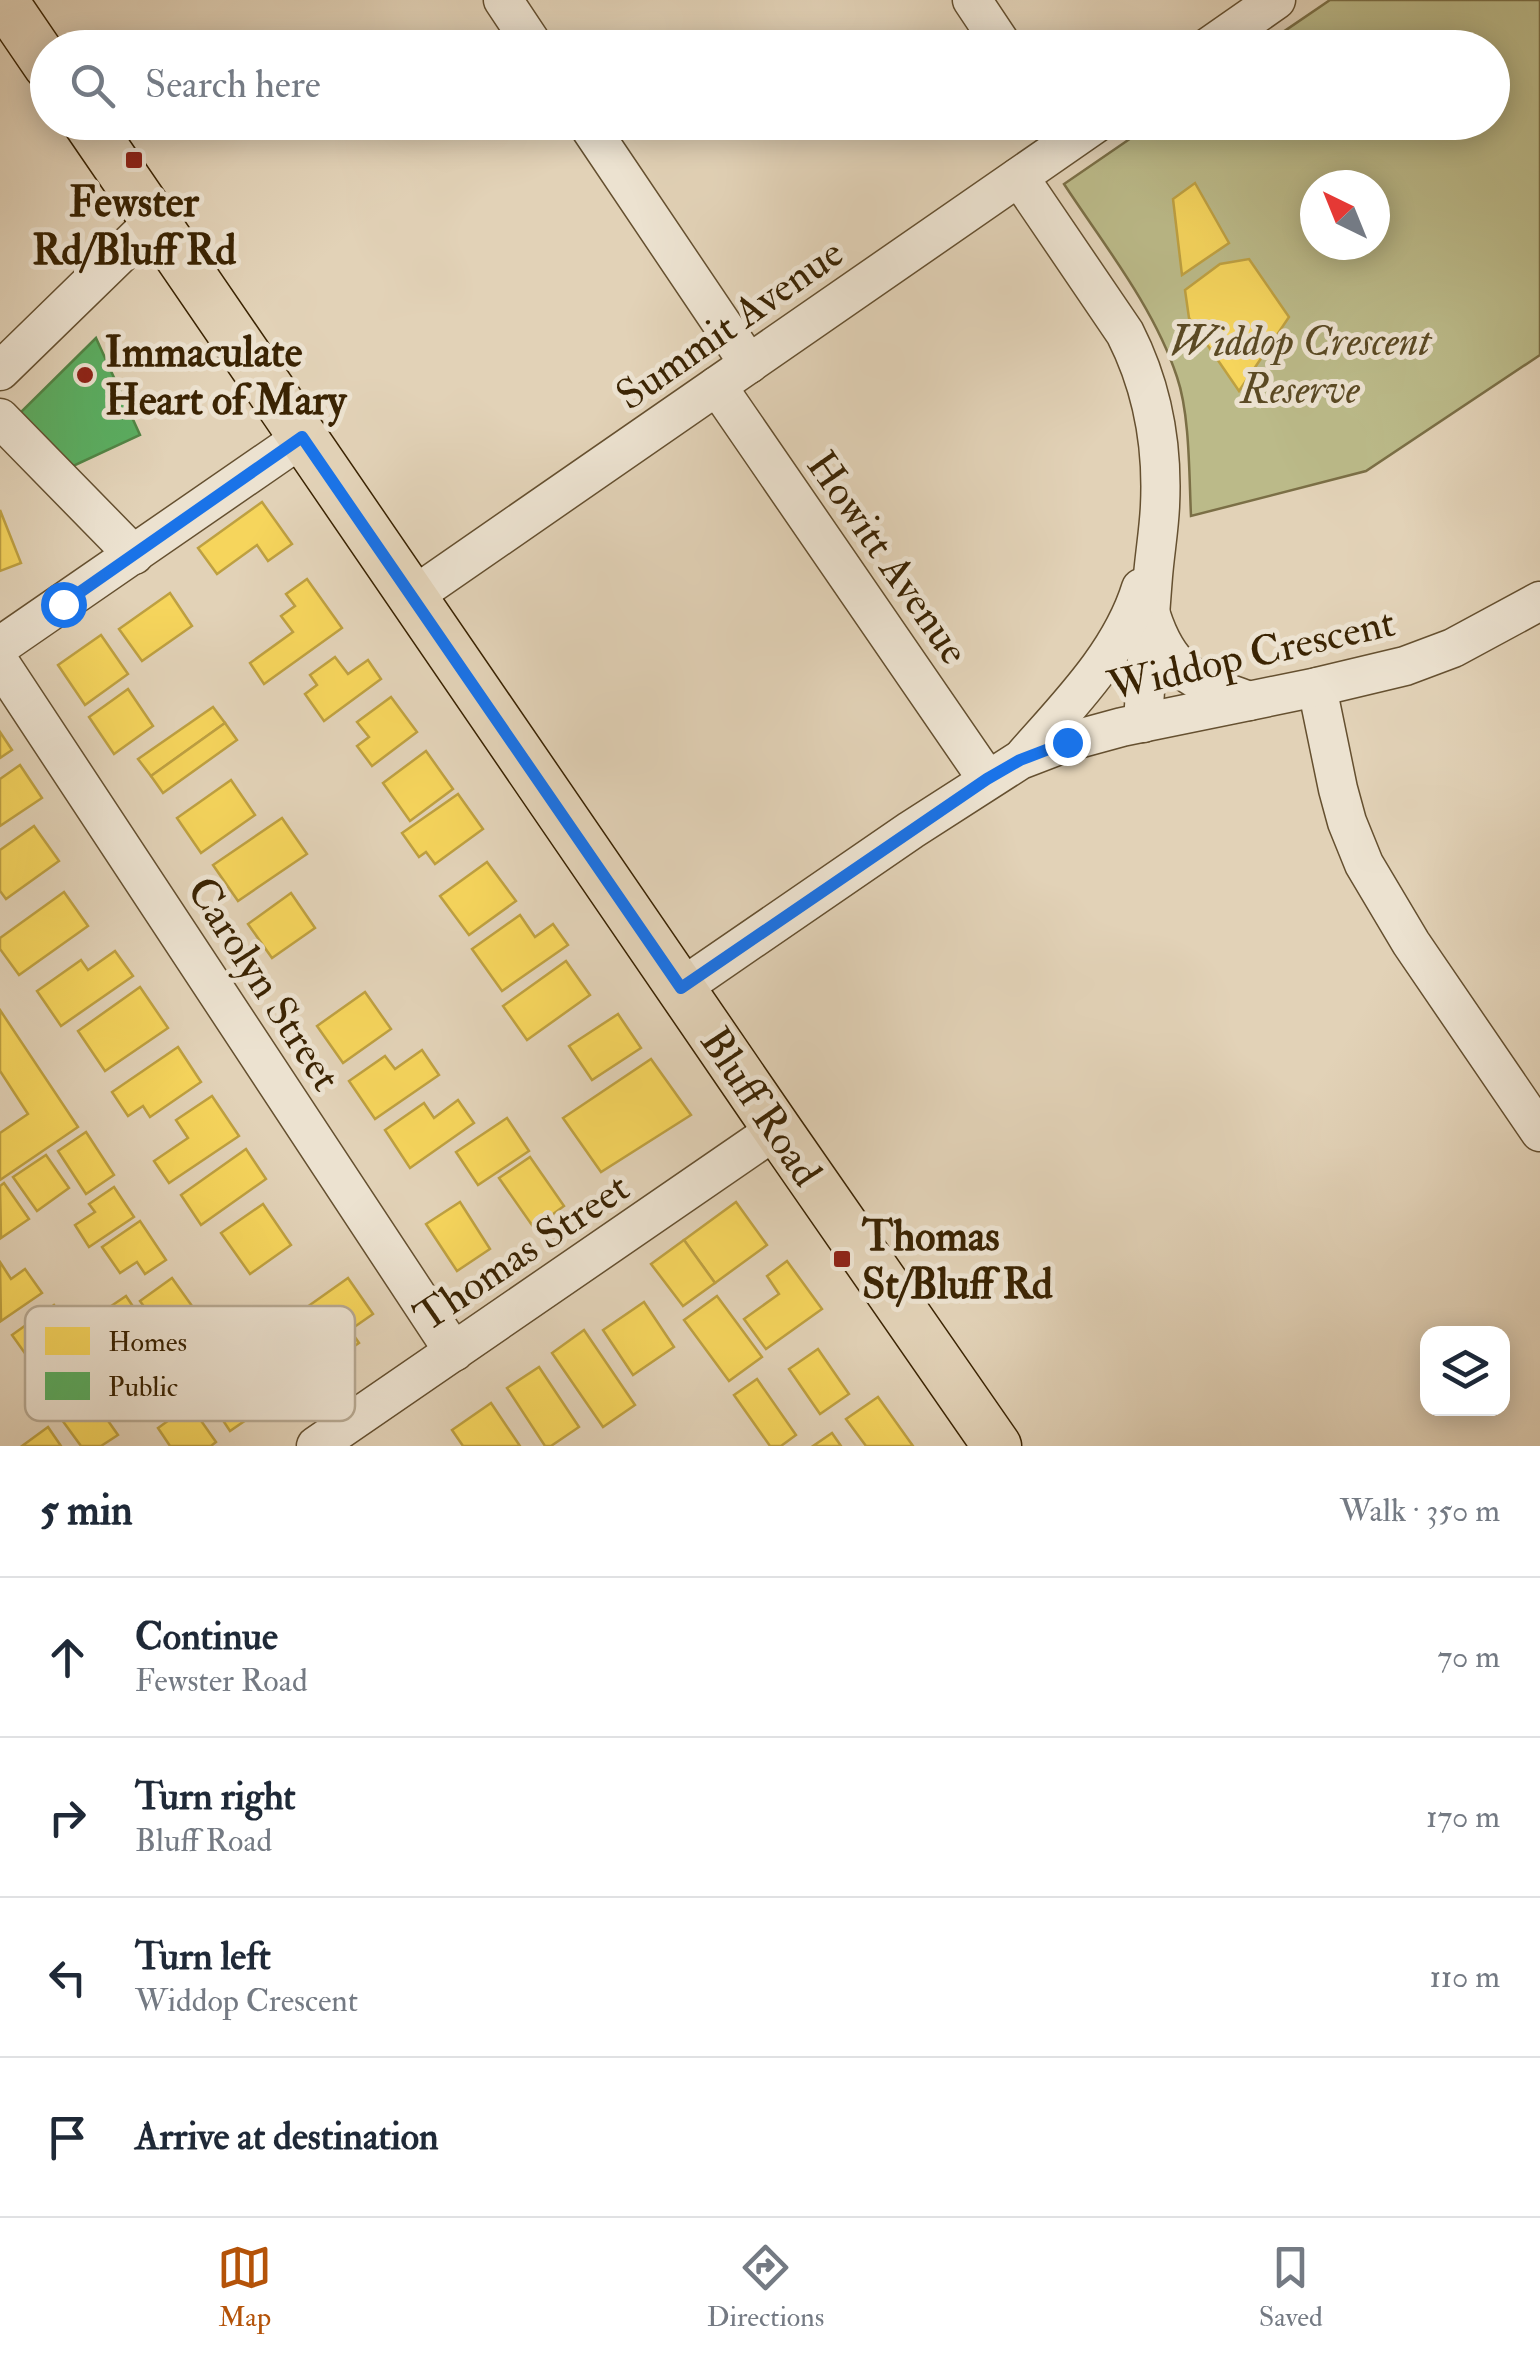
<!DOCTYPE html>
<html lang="en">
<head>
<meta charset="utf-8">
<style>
	:root { --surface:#fff; --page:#f6f6f7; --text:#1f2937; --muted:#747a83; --line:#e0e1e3; --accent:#b45309 }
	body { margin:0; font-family:"IM FELL Double Pica",serif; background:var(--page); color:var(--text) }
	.controls { position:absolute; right:30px; bottom:30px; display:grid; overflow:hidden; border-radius:20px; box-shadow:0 5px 25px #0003 }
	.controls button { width:90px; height:90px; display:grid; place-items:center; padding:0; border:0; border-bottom:2px solid var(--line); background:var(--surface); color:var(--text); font:50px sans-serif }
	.compass { position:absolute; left:1300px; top:170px; width:90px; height:90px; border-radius:50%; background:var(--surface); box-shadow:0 5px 25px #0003; rotate:317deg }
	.stop { position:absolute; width:30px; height:30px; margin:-22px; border:8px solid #1a73e8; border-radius:50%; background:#fff }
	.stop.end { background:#1a73e8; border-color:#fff; box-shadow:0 2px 10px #0008 }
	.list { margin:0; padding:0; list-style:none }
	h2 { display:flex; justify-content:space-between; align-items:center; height:130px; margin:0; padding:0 40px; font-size:42px }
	h2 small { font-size:32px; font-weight:400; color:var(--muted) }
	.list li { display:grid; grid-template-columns:65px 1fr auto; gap:30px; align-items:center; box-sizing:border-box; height:160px; padding:0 40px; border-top:2px solid var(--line) }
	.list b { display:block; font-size:38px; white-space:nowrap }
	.list p { margin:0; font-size:32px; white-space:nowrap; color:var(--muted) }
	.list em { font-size:32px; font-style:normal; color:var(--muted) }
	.icon { flex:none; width:55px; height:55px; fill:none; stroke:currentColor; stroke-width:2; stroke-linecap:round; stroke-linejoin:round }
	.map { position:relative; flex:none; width:1540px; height:1446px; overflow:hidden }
	.search { position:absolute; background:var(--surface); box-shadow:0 5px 25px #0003; left:30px; right:30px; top:30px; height:110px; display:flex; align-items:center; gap:25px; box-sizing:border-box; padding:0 35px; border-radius:55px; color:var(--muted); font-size:38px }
	.sheet { height:770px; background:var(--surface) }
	nav { display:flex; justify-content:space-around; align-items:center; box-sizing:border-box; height:140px; border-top:2px solid var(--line); background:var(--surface); font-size:28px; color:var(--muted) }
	nav a { display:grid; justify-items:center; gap:5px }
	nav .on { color:var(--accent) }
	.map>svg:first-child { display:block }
	.green { fill:#bbba89; stroke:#7b6f46; stroke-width:2.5; fill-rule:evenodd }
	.homes { fill:#f6d55c; stroke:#bea041; stroke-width:2.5 }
	.public { fill:#5aae61; stroke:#518545; stroke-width:2.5 }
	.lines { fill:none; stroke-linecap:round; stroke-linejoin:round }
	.minor-casing { stroke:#655030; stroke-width:41 }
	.major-casing { stroke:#3b2403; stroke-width:51 }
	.minor { stroke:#ece2d0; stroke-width:38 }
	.major { stroke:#e2d2b7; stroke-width:48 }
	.route { stroke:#1a73e8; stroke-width:12 }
	.poi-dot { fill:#8f2418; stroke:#ece2d0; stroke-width:4 }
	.labels { text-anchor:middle; stroke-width:10; stroke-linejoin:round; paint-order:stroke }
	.poi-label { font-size:42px; font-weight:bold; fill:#3b2403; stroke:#ece2d0; text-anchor:start }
	.street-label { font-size:42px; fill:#3b2403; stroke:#ece2d0 }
	.park-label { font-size:42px; font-style:italic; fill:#5b4a24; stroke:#ece2d0 }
	.key { fill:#ece2d0; stroke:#b7a992; stroke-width:2.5 }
	.key-label { font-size:28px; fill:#3b2403 }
</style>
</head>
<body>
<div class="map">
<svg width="1540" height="1446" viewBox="0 0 1540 1446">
	<rect width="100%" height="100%" fill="#e2d2b7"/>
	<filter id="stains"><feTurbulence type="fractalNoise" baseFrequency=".002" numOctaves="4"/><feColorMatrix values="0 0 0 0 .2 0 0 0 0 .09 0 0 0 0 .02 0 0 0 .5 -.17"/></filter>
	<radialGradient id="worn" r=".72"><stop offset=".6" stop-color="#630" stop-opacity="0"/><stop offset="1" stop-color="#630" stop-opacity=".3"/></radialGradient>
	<!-- green -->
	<path class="green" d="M1330 0H1540V355L1366 471 1191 516C1189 475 1190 415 1177 377 1154 307 1104 245 1064 184L1153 123 1492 122V48L1261 47ZM1315 185H1375V245H1315Z"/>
	<!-- homes -->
	<g class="homes">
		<path d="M1195 183 1229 243 1182 275 1173 199Z"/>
		<path d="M1249 259 1289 317 1239 391 1189 318 1185 290 1220 264Z"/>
		<path d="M262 502 292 544 268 561 257 545 217 574 198 548Z"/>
		<path d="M0 510 21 563 0 571Z"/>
		<path d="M307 579 342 628 264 684 250 663 293 632 281 616 295 606 286 594Z"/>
		<path d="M170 593 192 626 142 661 119 629Z"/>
		<path d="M101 635 128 674 85 705 58 665Z"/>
		<path d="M335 657 348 674 368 660 381 679 324 721 305 694 317 685 310 675Z"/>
		<path d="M128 689 153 726 114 754 89 717Z"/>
		<path d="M391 697 417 732 372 766 357 746 369 737 357 722Z"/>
		<path d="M213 707 225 723 151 776 138 759Z"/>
		<path d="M225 723 237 740 163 793 151 776Z"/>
		<path d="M0 732 12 750 0 758Z"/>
		<path d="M426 751 453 789 410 821 383 783Z"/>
		<path d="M20 765 42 798 0 826V779Z"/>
		<path d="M231 780 255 815 201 853 177 818Z"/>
		<path d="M458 794 483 829 435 864 426 852 419 857 402 833Z"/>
		<path d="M282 818 307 854 238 901 213 865Z"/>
		<path d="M34 826 59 861 6 899 0 891V850Z"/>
		<path d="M487 862 516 901 469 935 440 896Z"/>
		<path d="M64 892 88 926 19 975 0 949V938Z"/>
		<path d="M291 893 315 928 272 958 248 924Z"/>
		<path d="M520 915 535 937 553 924 568 945 502 991 472 949Z"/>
		<path d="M115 951 133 976 61 1026 37 991 81 960 88 970Z"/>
		<path d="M566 961 590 995 527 1040 503 1006Z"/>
		<path d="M140 987 168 1028 105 1071 78 1031Z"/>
		<path d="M365 992 391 1029 343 1063 317 1026Z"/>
		<path d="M0 1010 78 1127 0 1180V1133L28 1114 0 1071Z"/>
		<path d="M618 1014 641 1048 592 1080 569 1046Z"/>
		<path d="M178 1047 201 1082 150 1117 143 1106 128 1116 112 1092Z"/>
		<path d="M422 1050 439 1075 375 1119 349 1081 385 1056 395 1069Z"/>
		<path d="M651 1059 691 1115 601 1172 563 1118Z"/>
		<path d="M212 1096 239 1136 169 1183 154 1161 188 1138 176 1120Z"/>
		<path d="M458 1100 474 1123 410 1168 385 1130 424 1103 434 1118Z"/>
		<path d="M507 1118 529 1151 478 1185 456 1152Z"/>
		<path d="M86 1132 114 1175 86 1194 58 1151Z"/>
		<path d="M246 1149 266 1179 201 1225 181 1195Z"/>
		<path d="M46 1155 69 1188 37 1211 13 1177Z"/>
		<path d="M530 1157 564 1206 534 1228 499 1178Z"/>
		<path d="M4 1183 29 1219 1 1238 0 1186Z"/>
		<path d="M114 1187 134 1217 89 1247 75 1225 95 1212 89 1204Z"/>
		<path d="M460 1202 490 1249 457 1271 426 1224Z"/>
		<path d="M736 1202 767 1245 715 1283 684 1240Z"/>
		<path d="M263 1204 291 1245 250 1274 221 1233Z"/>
		<path d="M140 1221 166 1260 145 1274 137 1262 120 1273 102 1247Z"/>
		<path d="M684 1240 715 1283 683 1306 651 1264Z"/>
		<path d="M787 1261 822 1309 766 1349 744 1319 779 1294 767 1276Z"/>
		<path d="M0 1262 11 1279 25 1269 42 1293 1 1321Z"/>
		<path d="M172 1278 192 1306 160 1329 140 1301Z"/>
		<path d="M348 1278 373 1314 350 1330 359 1343 340 1356 307 1307Z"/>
		<path d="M126 1296 150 1332 116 1354 92 1319Z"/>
		<path d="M717 1296 762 1357 729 1381 684 1320Z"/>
		<path d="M644 1302 674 1347 633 1375 603 1330Z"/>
		<path d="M54 1305 71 1328 55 1340 60 1347 34 1366 12 1335Z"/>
		<path d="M584 1330 635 1405 603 1427 552 1353Z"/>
		<path d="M222 1347 262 1409 230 1431 189 1369Z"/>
		<path d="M818 1349 849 1394 820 1414 789 1369Z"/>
		<path d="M539 1367 579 1427 551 1446H545L507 1388Z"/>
		<path d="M757 1379 796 1435 781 1446H770L734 1395Z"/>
		<path d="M878 1397 913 1446H866L846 1419Z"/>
		<path d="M92 1398 118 1435 101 1446H81L62 1420Z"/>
		<path d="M491 1403 520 1446H463L452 1430Z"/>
		<path d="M190 1405 216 1442 211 1446H170L158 1428Z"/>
		<path d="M48 1427 61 1446H22Z"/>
		<path d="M832 1433 841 1446H813Z"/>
	</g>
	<!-- public -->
	<path class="public" d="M96 338 140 435 71 467 20 413Z"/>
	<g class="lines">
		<!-- minor casing -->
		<g class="minor-casing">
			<g id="minor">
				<path d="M503 0 535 48"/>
				<path d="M972 0 1004 48"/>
				<path d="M1207 48 1276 0"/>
				<path d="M586 122 749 364"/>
				<path d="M1019 177 1125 333C1153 388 1163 445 1160 506 1159 529 1155 552 1153 576 1149 625 1146 674 1143 723"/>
				<path d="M0 371 154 221"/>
				<path d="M717 386 987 779"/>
				<path d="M0 418 134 555"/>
				<path d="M412 597 1098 122"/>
				<path d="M1151 615C1170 674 1195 681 1249 701"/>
				<path d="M0 646 303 437"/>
				<path d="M0 663 454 1352"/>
				<path d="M1317 687 1338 789 1347 822 1364 864 1411 943 1540 1132"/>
				<path d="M1025 755C1069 705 1121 653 1141 588"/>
				<path d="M681 988 911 830 1020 760 1067 742 1122 727 1317 687 1405 666 1453 648 1540 601"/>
				<path d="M316 1446 777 1129"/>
			</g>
		</g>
		<!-- major casing -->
		<g class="major-casing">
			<g id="major">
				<path d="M3 0 48 66"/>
				<path d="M87 122 777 1129 997 1446"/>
			</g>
		</g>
		<!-- minor -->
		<use href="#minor" class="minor"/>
		<!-- major -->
		<use href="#major" class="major"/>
	</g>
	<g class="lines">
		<!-- route -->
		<path class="route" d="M63 604 302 437 681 988 987 779 1020 760 1067 742"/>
	</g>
	<!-- markers -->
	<g class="poi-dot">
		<rect x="124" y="150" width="20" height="20" rx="5"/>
		<circle cx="85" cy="375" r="10"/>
		<rect x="832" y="1249" width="20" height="20" rx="5"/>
	</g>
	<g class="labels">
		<!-- poi labels -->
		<g class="poi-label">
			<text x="134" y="216" text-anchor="middle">Fewster<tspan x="134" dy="48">Rd/Bluff Rd</tspan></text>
			<text x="105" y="366">Immaculate<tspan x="105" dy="48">Heart of Mary</tspan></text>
			<text x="862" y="1250">Thomas<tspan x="862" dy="48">St/Bluff Rd</tspan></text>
		</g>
		<!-- street labels -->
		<g class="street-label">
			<text transform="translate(729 323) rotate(-35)" y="15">Summit Avenue</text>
			<text transform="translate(889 557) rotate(55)" y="15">Howitt Avenue</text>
			<text transform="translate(1251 653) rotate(-13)" y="15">Widdop Crescent</text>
			<text transform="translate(265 983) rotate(57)" y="15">Carolyn Street</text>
			<text transform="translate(762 1106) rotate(56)" y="15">Bluff Road</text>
			<text transform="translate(521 1251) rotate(-34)" y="15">Thomas Street</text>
		</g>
		<!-- park labels -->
		<g class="park-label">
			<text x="1300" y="355">Widdop Crescent<tspan x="1300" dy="48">Reserve</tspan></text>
		</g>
	</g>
	<!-- legend -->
	<rect x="25" y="1306" width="330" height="115" rx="15" class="key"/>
	<rect x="45" y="1327" width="45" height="28" fill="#f6d55c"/>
	<rect x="45" y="1372" width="45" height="28" fill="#5aae61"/>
	<g class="key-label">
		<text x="108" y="1351">Homes</text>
		<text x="108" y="1396">Public</text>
	</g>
	<rect width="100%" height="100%" filter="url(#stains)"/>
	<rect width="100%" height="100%" fill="url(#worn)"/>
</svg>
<div class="controls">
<button><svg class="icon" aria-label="layers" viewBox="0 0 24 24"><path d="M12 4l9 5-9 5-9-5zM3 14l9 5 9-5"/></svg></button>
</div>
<svg class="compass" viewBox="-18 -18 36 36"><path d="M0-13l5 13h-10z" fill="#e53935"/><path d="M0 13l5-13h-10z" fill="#747a83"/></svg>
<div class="stop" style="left:63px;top:604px"></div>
<div class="stop end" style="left:1067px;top:742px"></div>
<div class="search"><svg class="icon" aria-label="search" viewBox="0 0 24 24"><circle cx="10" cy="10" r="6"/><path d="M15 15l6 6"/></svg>Search here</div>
</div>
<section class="sheet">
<h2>5 min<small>Walk · 350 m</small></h2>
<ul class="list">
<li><svg class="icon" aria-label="ahead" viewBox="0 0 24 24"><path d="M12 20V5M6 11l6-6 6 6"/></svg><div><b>Continue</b><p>Fewster Road</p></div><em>70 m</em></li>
<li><svg class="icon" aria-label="right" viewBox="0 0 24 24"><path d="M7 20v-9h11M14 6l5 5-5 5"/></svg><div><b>Turn right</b><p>Bluff Road</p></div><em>170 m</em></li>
<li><svg class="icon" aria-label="left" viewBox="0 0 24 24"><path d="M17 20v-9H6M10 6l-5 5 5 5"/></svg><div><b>Turn left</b><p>Widdop Crescent</p></div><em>110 m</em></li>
<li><svg class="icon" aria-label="arrive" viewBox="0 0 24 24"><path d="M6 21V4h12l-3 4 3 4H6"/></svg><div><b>Arrive at destination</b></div></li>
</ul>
</section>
<nav>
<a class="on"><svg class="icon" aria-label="map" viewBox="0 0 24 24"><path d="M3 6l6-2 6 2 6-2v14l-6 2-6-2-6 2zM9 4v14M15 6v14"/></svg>Map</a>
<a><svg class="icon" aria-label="directions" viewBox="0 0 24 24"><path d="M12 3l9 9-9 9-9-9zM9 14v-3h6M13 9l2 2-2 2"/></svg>Directions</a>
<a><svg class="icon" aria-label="saved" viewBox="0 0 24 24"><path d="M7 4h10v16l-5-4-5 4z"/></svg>Saved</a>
</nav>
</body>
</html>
